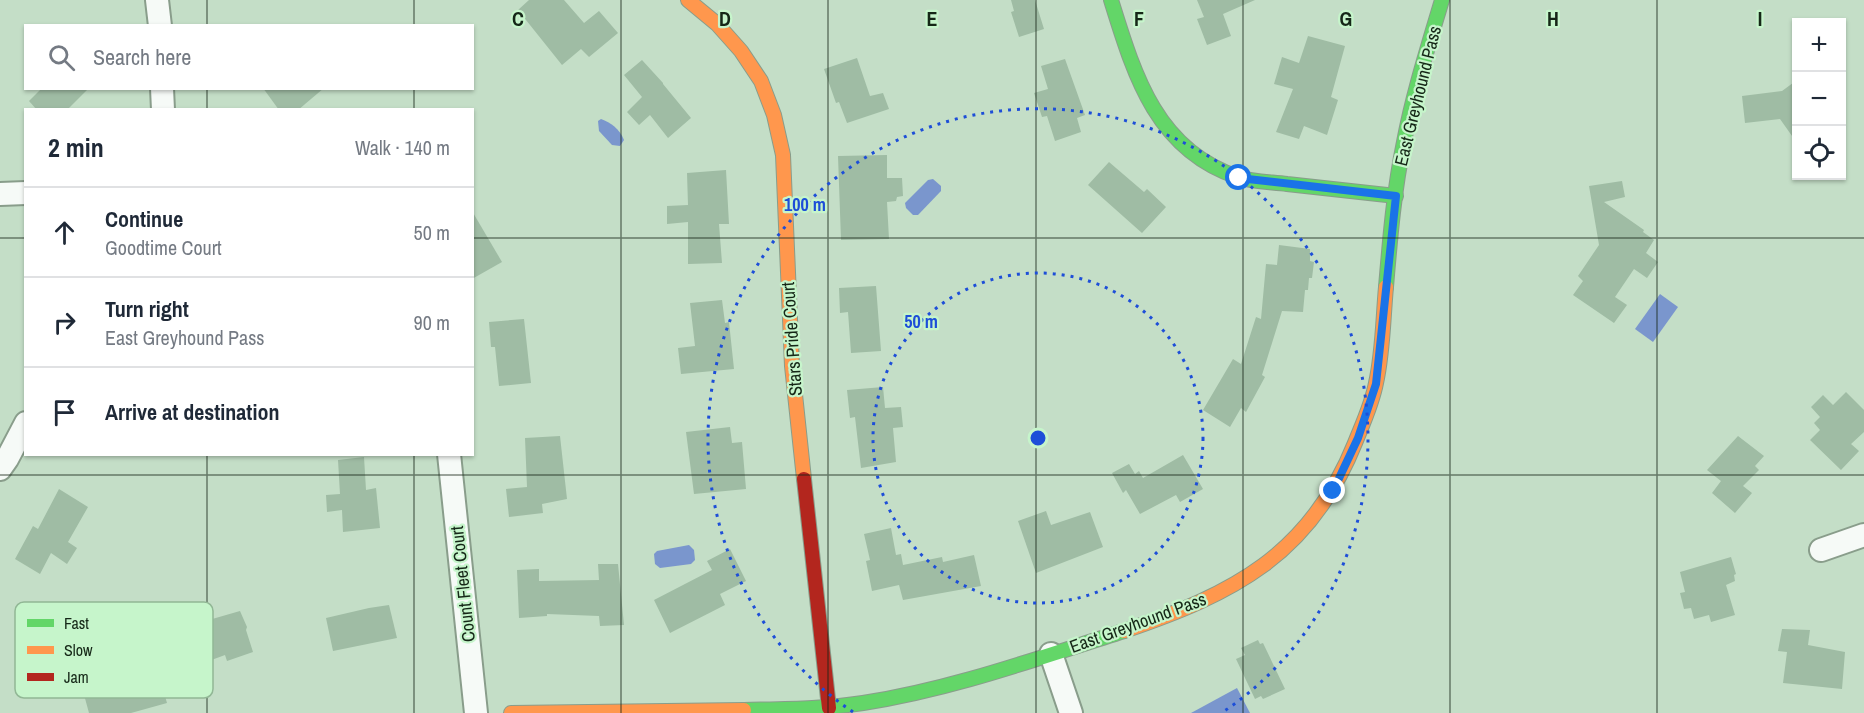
<!DOCTYPE html>
<html lang="en">
<head>
<meta charset="utf-8">
<style>
	:root { --surface:#fff; --page:#f2f2f3; --text:#1f2937; --muted:#747a83; --line:#e0e1e3 }
	body { margin:0; font-family:"Archivo Narrow",sans-serif; background:var(--page); color:var(--text) }
	.controls { position:absolute; right:18px; top:18px; display:grid; overflow:hidden; border-radius:0px; box-shadow:0 2px 4px #0004 }
	.controls button { width:54px; height:54px; display:grid; place-items:center; padding:0; border:0; border-bottom:2px solid var(--line); background:var(--surface); color:var(--text); font:30px sans-serif }
	.stop { position:absolute; width:18px; height:18px; margin:-14px; border:4px solid #1a73e8; border-radius:50%; background:#fff }
	.stop.end { background:#1a73e8; border-color:#fff; box-shadow:0 2px 6px #0008 }
	.list { margin:0; padding:0; list-style:none }
	h2 { display:flex; justify-content:space-between; align-items:center; height:78px; margin:0; padding:0 24px; font-size:26px }
	h2 small { font-size:20px; font-weight:400; color:var(--muted) }
	.list li { display:grid; grid-template-columns:39px 1fr auto; gap:18px; align-items:center; box-sizing:border-box; height:90px; padding:0 24px; border-top:2px solid var(--line) }
	.list b { display:block; font-size:22px; white-space:nowrap }
	.list p { margin:0; font-size:20px; white-space:nowrap; color:var(--muted) }
	.list em { font-size:20px; font-style:normal; color:var(--muted) }
	.icon { flex:none; width:33px; height:33px; fill:none; stroke:currentColor; stroke-width:2; stroke-linecap:round; stroke-linejoin:round }
	.map { position:relative; flex:none; width:1864px; height:713px; overflow:hidden }
	.search { position:absolute; background:var(--surface); box-shadow:0 2px 4px #0004; left:24px; top:24px; width:450px; height:66px; display:flex; align-items:center; gap:15px; box-sizing:border-box; padding:0 21px; border-radius:0px; color:var(--muted); font-size:22px }
	.panel { position:absolute; background:var(--surface); box-shadow:0 2px 4px #0004; left:24px; top:108px; width:450px; height:348px; border-radius:0px }
	.map>svg:first-child { display:block }
	.water { fill:#7a96cd }
	.building { fill:#9fbca4 }
	.lines { fill:none; stroke-linecap:round; stroke-linejoin:round }
	.street-casing { stroke:#899d8b; stroke-width:26 }
	.fast-casing { stroke:#899d8b; stroke-width:16 }
	.slow-casing { stroke:#899d8b; stroke-width:16 }
	.jam-casing { stroke:#899d8b; stroke-width:16 }
	.street { stroke:#f6faf7; stroke-width:22 }
	.fast { stroke:#63d668; stroke-width:14 }
	.slow { stroke:#ff974d; stroke-width:14 }
	.jam { stroke:#b3261e; stroke-width:14 }
	.route { stroke:#1a73e8; stroke-width:8 }
	.grid { fill:none; stroke:#152717; stroke-width:1.5; stroke-opacity:0.55 }
	.ring { fill:none; stroke:#1d4ed8; stroke-width:3; stroke-dasharray:3 6 }
	.labels { text-anchor:middle; stroke-width:4.5; stroke-linejoin:round; paint-order:stroke }
	.street-label { font-size:18px; fill:#152717; stroke:#c6f5cb }
	.key { fill:#c6f5cb; stroke:#91b795; stroke-width:1.5 }
	.key-label { font-size:16px; fill:#152717 }
	.grid-label { font-size:20px; text-anchor:middle; font-weight:bold; fill:#152717; stroke:#c6f5cb; stroke-width:4.5; stroke-linejoin:round; paint-order:stroke }
	.centre { fill:#1d4ed8; stroke:#c6f5cb; stroke-width:3 }
	.ring-label { font-size:18px; text-anchor:middle; font-weight:bold; fill:#1d4ed8; stroke:#c6f5cb; stroke-width:4.5; stroke-linejoin:round; paint-order:stroke }
</style>
</head>
<body>
<div class="map">
<svg width="1864" height="713" viewBox="0 0 1864 713">
	<rect width="100%" height="100%" fill="#c4dec7"/>
	<!-- water -->
	<g class="water">
		<path d="M601 119C611 123 619 128 624 140L620 146 612 145 599 131 598 121Z"/>
		<path d="M933 179 941 186V191L918 215H913L906 208 905 203 928 180Z"/>
		<path d="M1660 294 1678 307 1653 342 1635 329Z"/>
		<path d="M689 545 694 550 695 560 691 564 660 568 655 564 654 554 657 551Z"/>
		<path d="M1237 688 1250 713H1191Z"/>
	</g>
	<!-- building -->
	<g class="building">
		<path d="M529 0H564L584 23 599 11 618 33 589 57 581 49 562 65 518 10Z"/>
		<path d="M1011 0H1035L1044 29 1019 37 1011 12 1014 11Z"/>
		<path d="M1197 0H1255L1223 14 1231 36 1207 45 1197 19 1204 17Z"/>
		<path d="M1308 36 1345 46 1331 97 1338 100 1327 135 1304 126 1299 139 1276 132 1293 89 1274 84 1282 57 1299 63Z"/>
		<path d="M857 58 870 96 883 93 889 109 847 123 839 102 836 103 824 69Z"/>
		<path d="M1065 59 1085 115 1077 118 1081 132 1055 141 1047 116 1042 117 1034 93 1048 89 1041 66Z"/>
		<path d="M642 60 663 83V84L691 118 668 138 650 115 639 125 627 112 642 97 624 75Z"/>
		<path d="M1797 80V143L1780 119 1745 123 1742 96 1782 91Z"/>
		<path d="M42 88H89L67 110H37L29 101Z"/>
		<path d="M263 88H324L298 110H279Z"/>
		<path d="M887 155V178H902L903 196 897 197 896 201 887 202 889 239 841 240 838 156Z"/>
		<path d="M1109 162 1144 192 1147 189 1166 207 1142 233 1088 185Z"/>
		<path d="M726 170 729 224H719L722 263 688 264V222L667 224V206L688 205 687 173Z"/>
		<path d="M1622 181 1625 197 1604 202 1644 230 1643 232 1654 240 1646 253 1658 262 1647 278 1634 269 1615 297 1627 305 1614 323 1573 295 1583 281 1578 276 1599 245 1589 186Z"/>
		<path d="M472 211 502 262 472 279Z"/>
		<path d="M1279 245 1310 249V261L1314 262 1312 278H1309L1308 290H1305L1303 312 1282 311 1262 375 1265 377 1246 412 1241 408 1230 427 1203 410 1233 359 1241 364 1256 317 1261 319 1266 264 1277 265Z"/>
		<path d="M876 286 881 351 851 353 848 312 840 313 839 288Z"/>
		<path d="M722 300 725 323 729 322 734 369 681 374 678 348 695 346 690 303Z"/>
		<path d="M524 319 531 383 499 386 495 347H491L489 322Z"/>
		<path d="M883 387 885 408 901 407 903 427 893 428 896 462 861 468 855 417 850 418 847 390Z"/>
		<path d="M1846 392 1864 410V432L1851 444 1859 451 1841 470 1810 440 1820 430 1814 423 1820 417 1811 407 1823 395 1833 405Z"/>
		<path d="M730 427 732 443 742 442 746 489 694 494 686 432Z"/>
		<path d="M560 436 567 499 542 504 543 513 509 517 506 489 527 487 525 438Z"/>
		<path d="M1738 436 1764 456 1755 466 1759 470 1743 486 1752 493 1735 513 1712 493 1721 481 1707 470Z"/>
		<path d="M1183 455 1203 489 1180 502 1176 495 1140 514 1126 490 1123 493 1112 473 1129 464 1135 474 1139 471 1143 478Z"/>
		<path d="M364 457 366 490 376 488 380 528 343 532 342 510 327 512 326 495 340 494 338 460Z"/>
		<path d="M59 489 88 507 68 542 77 548 67 564 51 553 40 574 15 559 33 526 38 529Z"/>
		<path d="M1046 511 1051 525 1090 512 1103 547 1036 573 1018 521Z"/>
		<path d="M891 528 896 555 901 554 903 565 942 557 943 562 974 555 981 586 903 600 899 585 872 591 866 561 870 560 864 534Z"/>
		<path d="M730 549 746 581 720 594 725 605 670 633 654 600 712 570 707 561Z"/>
		<path d="M1731 557 1736 574 1734 575 1735 581 1726 585 1735 615 1711 622 1709 615 1694 619 1691 608 1684 609 1680 593 1685 592 1680 572Z"/>
		<path d="M598 564H618L624 625 600 626 599 616 547 614V616L519 618 517 570 539 569V581L599 580Z"/>
		<path d="M389 605 397 638 333 651 326 618 369 608Z"/>
		<path d="M240 611 247 627 246 630 253 652 227 661 225 655 160 679 167 703 131 713H89L83 691 139 673 132 652 176 636 174 630Z"/>
		<path d="M1782 629 1810 630 1808 645 1845 652 1842 689 1783 683 1787 652 1778 651Z"/>
		<path d="M1258 640 1260 644 1263 643 1285 689 1263 699 1261 696 1255 699 1236 659 1245 655 1241 648Z"/>
	</g>
	<g class="lines">
		<!-- street casing -->
		<g class="street-casing">
			<g id="street">
				<path d="M157 0 160 26"/>
				<path d="M162 88 163 110"/>
				<path d="M0 194 26 193"/>
				<path d="M449 454 476 713"/>
				<path d="M0 469 7 459 26 423"/>
				<path d="M1821 550 1864 535"/>
				<path d="M1051 654 1071 713"/>
			</g>
		</g>
		<!-- fast casing -->
		<g class="fast-casing">
			<g id="fast">
				<path d="M1111 0C1134 74 1156 150 1238 177 1252 182 1272 182 1287 184 1324 188 1360 192 1396 196"/>
				<path d="M1386 287C1390 239 1394 190 1404 142 1413 94 1428 47 1442 0"/>
				<path d="M744 710C784 709 824 709 863 703 953 689 1038 658 1124 631"/>
			</g>
		</g>
		<!-- slow casing -->
		<g class="slow-casing">
			<g id="slow">
				<path d="M688 0 717 24 741 51 761 81 774 115 783 155 792 366 804 479"/>
				<path d="M1124 631C1233 594 1310 555 1355 443 1363 423 1372 404 1376 383 1383 352 1383 319 1386 287"/>
				<path d="M511 713 744 710"/>
			</g>
		</g>
		<!-- jam casing -->
		<g class="jam-casing">
			<path id="jam" d="M804 479 829 708"/>
		</g>
		<!-- street -->
		<use href="#street" class="street"/>
		<!-- fast -->
		<use href="#fast" class="fast"/>
		<!-- slow -->
		<use href="#slow" class="slow"/>
		<!-- jam -->
		<use href="#jam" class="jam"/>
	</g>
	<g class="lines">
		<!-- route -->
		<path class="route" d="M1239 178 1396 196 1376 384 1358 438 1333 491"/>
	</g>
	<!-- grid -->
	<path class="grid" d="M207 0V26M414 0V26M621 0V713M828 0V713M1036 0V713M1243 0V713M1450 0V713M1657 0V713M207 88V110M414 88V110M0 238H26M472 238H1864M207 454V713M414 454V713M0 475H1864"/>
	<!-- distance rings -->
	<g class="ring">
		<circle cx="1038" cy="438" r="165"/>
		<path d="M853 712A330 330 0 1 1 1223 712"/>
	</g>
	<g class="labels">
		<!-- street labels -->
		<g class="street-label">
			<text transform="translate(1418 96) rotate(-76)" y="6">East Greyhound Pass</text>
			<text transform="translate(792 339) rotate(-94)" y="6">Stars Pride Court</text>
			<text transform="translate(463 584) rotate(-96)" y="6">Count Fleet Court</text>
			<text transform="translate(1138 623) rotate(-20)" y="6">East Greyhound Pass</text>
		</g>
	</g>
	<!-- legend -->
	<rect x="15" y="602" width="198" height="96" rx="9" class="key"/>
	<rect x="27" y="619" width="27" height="8" fill="#63d668"/>
	<rect x="27" y="646" width="27" height="8" fill="#ff974d"/>
	<rect x="27" y="673" width="27" height="8" fill="#b3261e"/>
	<g class="key-label">
		<text x="64" y="629">Fast</text>
		<text x="64" y="656">Slow</text>
		<text x="64" y="683">Jam</text>
	</g>
	<g class="grid-label">
		<text x="518" y="26">C</text>
		<text x="725" y="26">D</text>
		<text x="932" y="26">E</text>
		<text x="1139" y="26">F</text>
		<text x="1346" y="26">G</text>
		<text x="1553" y="26">H</text>
		<text x="1760" y="26">I</text>
	</g>
	<circle cx="1038" cy="438" r="9" class="centre"/>
	<g class="ring-label">
		<text x="805" y="211">100 m</text>
		<text x="921" y="328">50 m</text>
	</g>
</svg>
<div class="controls">
<button>+</button>
<button>−</button>
<button><svg class="icon" aria-label="locate" viewBox="0 0 24 24"><circle cx="12" cy="12" r="6"/><path d="M12 2v4M12 18v4M2 12h4M18 12h4"/></svg></button>
</div>
<div class="stop" style="left:1239px;top:178px"></div>
<div class="stop end" style="left:1333px;top:491px"></div>
<div class="search"><svg class="icon" aria-label="search" viewBox="0 0 24 24"><circle cx="10" cy="10" r="6"/><path d="M15 15l6 6"/></svg>Search here</div>
<section class="panel">
<h2>2 min<small>Walk · 140 m</small></h2>
<ul class="list">
<li><svg class="icon" aria-label="ahead" viewBox="0 0 24 24"><path d="M12 20V5M6 11l6-6 6 6"/></svg><div><b>Continue</b><p>Goodtime Court</p></div><em>50 m</em></li>
<li><svg class="icon" aria-label="right" viewBox="0 0 24 24"><path d="M7 20v-9h11M14 6l5 5-5 5"/></svg><div><b>Turn right</b><p>East Greyhound Pass</p></div><em>90 m</em></li>
<li><svg class="icon" aria-label="arrive" viewBox="0 0 24 24"><path d="M6 21V4h12l-3 4 3 4H6"/></svg><div><b>Arrive at destination</b></div></li>
</ul>
</section>
</div>
</body>
</html>
